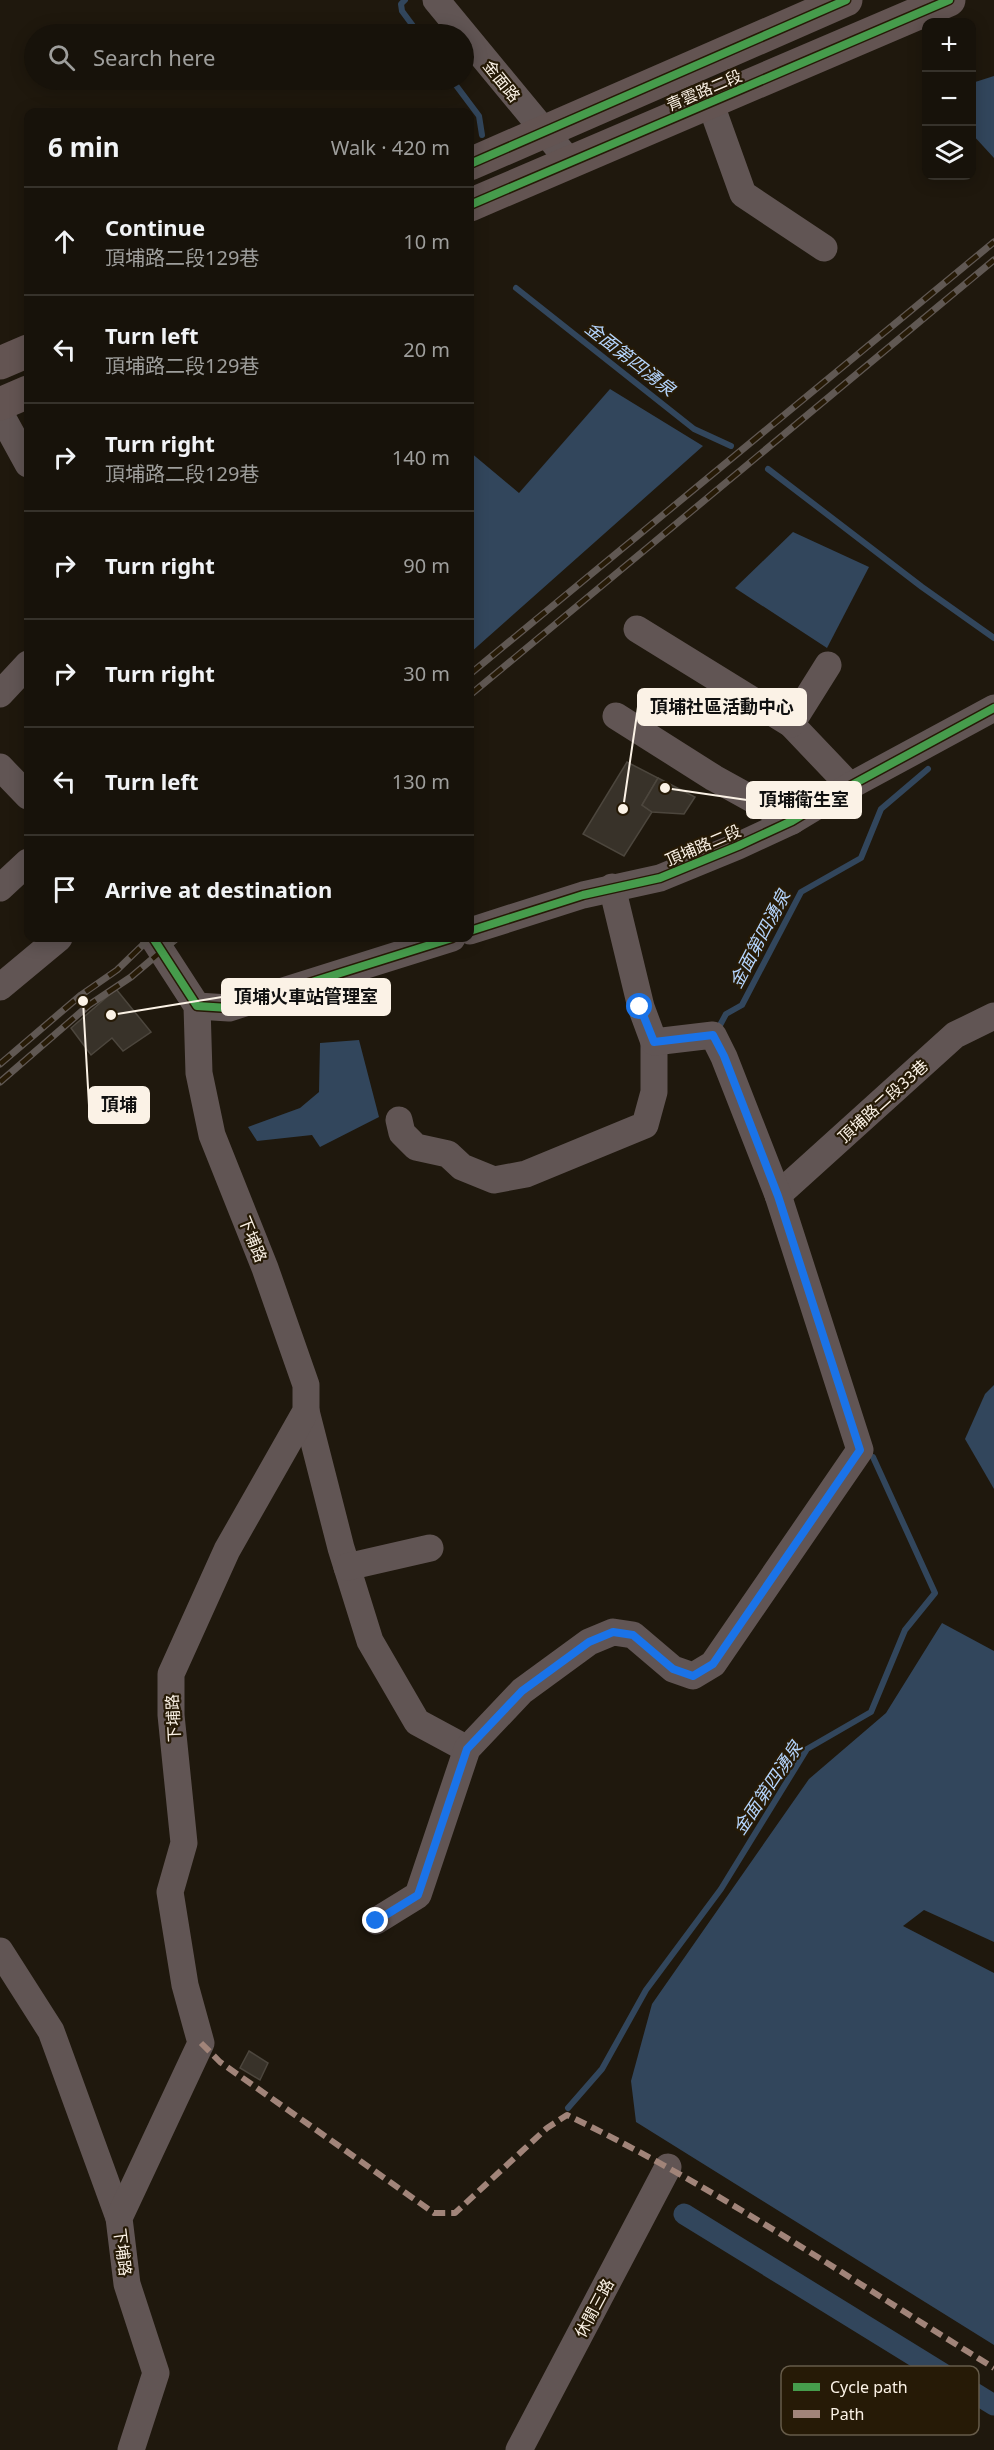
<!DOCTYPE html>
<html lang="en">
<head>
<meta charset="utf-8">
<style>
	:root { --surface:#17120a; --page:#242018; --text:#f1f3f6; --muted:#9e9e9c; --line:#36322b }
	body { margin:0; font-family:"Noto Sans","Noto Sans TC",sans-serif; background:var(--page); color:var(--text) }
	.controls { position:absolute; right:18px; top:18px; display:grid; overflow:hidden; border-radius:12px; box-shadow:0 3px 15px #0003 }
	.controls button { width:54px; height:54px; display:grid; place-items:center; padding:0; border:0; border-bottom:2px solid var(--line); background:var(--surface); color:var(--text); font:30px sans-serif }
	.stop { position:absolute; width:18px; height:18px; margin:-14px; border:4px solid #1a73e8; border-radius:50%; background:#fff }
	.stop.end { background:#1a73e8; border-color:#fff; box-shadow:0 2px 6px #0008 }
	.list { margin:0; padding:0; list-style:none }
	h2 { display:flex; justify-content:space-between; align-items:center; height:78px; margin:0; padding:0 24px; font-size:26px }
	h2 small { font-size:20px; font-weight:400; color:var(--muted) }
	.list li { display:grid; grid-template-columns:39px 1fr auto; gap:18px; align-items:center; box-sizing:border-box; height:108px; padding:0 24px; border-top:2px solid var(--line) }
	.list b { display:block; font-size:22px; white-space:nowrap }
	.list p { margin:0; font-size:20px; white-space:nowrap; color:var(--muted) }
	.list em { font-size:20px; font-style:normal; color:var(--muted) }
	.icon { flex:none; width:33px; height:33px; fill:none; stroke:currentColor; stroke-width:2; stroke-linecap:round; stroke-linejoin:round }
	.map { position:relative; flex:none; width:994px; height:2450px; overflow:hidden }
	.search { position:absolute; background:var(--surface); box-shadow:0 3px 15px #0003; left:24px; top:24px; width:450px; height:66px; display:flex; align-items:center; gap:15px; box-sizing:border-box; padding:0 21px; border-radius:33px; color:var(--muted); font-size:22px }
	.panel { position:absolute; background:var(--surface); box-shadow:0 3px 15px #0003; left:24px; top:108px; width:450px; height:834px; border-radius:12px }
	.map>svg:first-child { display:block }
	.water { fill:#32465c }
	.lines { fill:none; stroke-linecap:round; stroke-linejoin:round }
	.stream { stroke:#32465c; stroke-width:6 }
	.canal { stroke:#32465c; stroke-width:21 }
	.building { fill:#383229; stroke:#4c463d; stroke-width:1.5 }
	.minor { stroke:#615554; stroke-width:27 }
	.major { stroke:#635452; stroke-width:33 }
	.rail-casing { stroke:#605853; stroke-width:7 }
	.rail { stroke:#261a06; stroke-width:4.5; stroke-dasharray:14; stroke-linecap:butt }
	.quiet { stroke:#a18479; stroke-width:6; stroke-dasharray:12 6; stroke-linecap:butt }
	.cycleway-casing { stroke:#261a06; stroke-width:11 }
	.cycleway { stroke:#469c4c; stroke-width:8 }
	.route { stroke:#1a73e8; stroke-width:8 }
	.labels { text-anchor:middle; stroke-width:4.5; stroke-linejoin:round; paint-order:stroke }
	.street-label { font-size:16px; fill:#fbf2e6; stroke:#261a06 }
	.water-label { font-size:18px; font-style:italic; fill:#b4d4fc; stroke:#261a06 }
	.key { fill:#261a06; stroke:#665b49; stroke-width:1.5 }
	.key-label { font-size:16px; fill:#fbf2e6 }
	.leader { fill:none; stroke:#fbf2e6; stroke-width:2 }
	.callout-dot { fill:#fbf2e6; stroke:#261a06; stroke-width:2 }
	.callout { fill:#fbf2e6; stroke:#fbf2e6; stroke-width:2 }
	.callout-label { font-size:18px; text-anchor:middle; font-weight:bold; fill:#111 }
</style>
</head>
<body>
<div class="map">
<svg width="994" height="2450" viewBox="0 0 994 2450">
	<rect width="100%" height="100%" fill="#1f180d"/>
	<!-- water -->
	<g class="water">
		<path d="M994 76V158L972 134V83Z"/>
		<path d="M610 389 703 446 470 653V452L519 493Z"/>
		<path d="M793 532 869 567 827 648 735 588Z"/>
		<path d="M359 1040 379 1117 320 1147 312 1135 257 1141 248 1127 300 1108 319 1092 320 1043Z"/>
		<path d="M994 1385V1489L965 1439 985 1394Z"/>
		<path d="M942 1623 994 1651V1942L924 1910 903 1926 994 1973V2345L636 2122 631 2081 652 2004 809 1779 886 1713Z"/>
	</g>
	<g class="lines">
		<!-- stream -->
		<g class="stream">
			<path d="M405 0 401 4 402 11 419 34"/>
			<path d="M452 80 479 116 482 135"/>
			<path d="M516 288 694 429 731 446"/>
			<path d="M768 469 922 587 994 638"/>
			<path d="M719 1027 726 1014 742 1005 801 892 861 858 881 809 928 769"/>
			<path d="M568 2108 602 2069 646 1990 721 1889 807 1749 871 1712 905 1630 935 1593 873 1457"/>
		</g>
		<!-- canal -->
		<path class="canal" d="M684 2214 994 2405"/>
	</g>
	<!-- building -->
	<g class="building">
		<path d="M627 762 658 778 642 805 652 812 624 856 583 834Z"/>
		<path d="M658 778 695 797 684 814 652 812 642 805Z"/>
		<path d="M116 989 151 1032 123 1051 112 1038 91 1055 71 1028Z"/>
		<path d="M249 2051 268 2063 260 2080 240 2068Z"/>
	</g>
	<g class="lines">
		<!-- minor -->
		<g class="minor">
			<path d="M436 0 569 161"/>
			<path d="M710 102 743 194 824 248"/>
			<path d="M0 413 28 464"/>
			<path d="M637 629 791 724 850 786"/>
			<path d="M0 694 28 664"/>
			<path d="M616 716 714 778 792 821"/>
			<path d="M791 724 828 665"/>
			<path d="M0 767 28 796"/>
			<path d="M0 888 28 862"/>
			<path d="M470 931 583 895 660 878 738 846 792 821 850 786 994 708"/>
			<path d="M0 987 59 938"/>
			<path d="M197 1006 229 1008 452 938"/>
			<path d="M399 1120 402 1133 416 1147 448 1154 462 1167 494 1180 526 1174 645 1125 654 1092V1042"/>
			<path d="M778 1195 955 1035 994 1016"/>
			<path d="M306 1411 341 1548 370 1641 417 1722 467 1749"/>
			<path d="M347 1567 430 1548"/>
			<path d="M376 1921 418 1895 467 1749 522 1691 589 1642 613 1632 633 1635 673 1669 693 1676 713 1664 860 1450 778 1195 724 1057 713 1035 654 1042 641 1007 612 887"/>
			<path d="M0 1951 51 2031 119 2218"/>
			<path d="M131 2450 156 2373 127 2284 119 2218 201 2043 185 1985 170 1892 184 1843 171 1715V1674L227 1550 306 1411V1385L265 1268 212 1135 199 1073 197 1006 153 938"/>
			<path d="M519 2450 668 2167"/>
		</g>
		<!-- major -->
		<g class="major">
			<path d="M470 164 846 0"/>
			<path d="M470 205 949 0"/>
			<path d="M0 363 28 351"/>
			<path d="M0 404 28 392"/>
		</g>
		<!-- rail casing -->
		<g class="rail-casing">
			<g id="rail">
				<path d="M470 674 994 242"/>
				<path d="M470 695 994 260"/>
				<path d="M0 1064 81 995 117 970 150 938"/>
				<path d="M0 1082 89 1005 131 977 177 938"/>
			</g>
		</g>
		<!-- rail -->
		<use href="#rail" class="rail"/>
		<!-- quiet -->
		<path class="quiet" d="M201 2043 220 2062 434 2213H455L547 2128 567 2115C716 2187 853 2281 994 2368"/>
		<!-- cycleway casing -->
		<g class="cycleway-casing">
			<g id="cycleway">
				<path d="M470 164 846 0"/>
				<path d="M470 205 949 0"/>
				<path d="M470 931 583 895 660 878 738 846 792 821 850 786 994 708"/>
				<path d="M153 938 197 1006 229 1008 452 938"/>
			</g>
		</g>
		<!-- cycleway -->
		<use href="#cycleway" class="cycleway"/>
	</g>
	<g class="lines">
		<!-- route -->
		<path class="route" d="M376 1921 418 1895 467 1749 522 1691 589 1642 613 1632 633 1635 673 1669 693 1676 713 1664 860 1450 778 1196 724 1056 713 1035 654 1042 640 1007"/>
	</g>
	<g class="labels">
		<!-- street labels -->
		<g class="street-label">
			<text transform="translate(502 81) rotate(51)" y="6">金面路</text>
			<text transform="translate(704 90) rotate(-23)" y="6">青雲路二段</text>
			<text transform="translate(703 845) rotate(-23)" y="6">頂埔路二段</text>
			<text transform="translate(883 1101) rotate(-42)" y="6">頂埔路二段33巷</text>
			<text transform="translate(253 1239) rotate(68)" y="6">下埔路</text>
			<text transform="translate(173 1718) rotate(-93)" y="6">下埔路</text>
			<text transform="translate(123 2252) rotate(83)" y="6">下埔路</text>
			<text transform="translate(594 2308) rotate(-62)" y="6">休閒三路</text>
		</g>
		<!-- water labels -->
		<g class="water-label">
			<text transform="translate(630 359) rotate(38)" y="6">金面第四湧泉</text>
			<text transform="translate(760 939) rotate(-62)" y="6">金面第四湧泉</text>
			<text transform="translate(768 1788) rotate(-56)" y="6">金面第四湧泉</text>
		</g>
	</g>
	<!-- legend -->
	<rect x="781" y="2366" width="198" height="69" rx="9" class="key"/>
	<rect x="793" y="2383" width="27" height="8" fill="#469c4c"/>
	<rect x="793" y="2410" width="27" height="8" fill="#a18479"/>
	<g class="key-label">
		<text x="830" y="2393">Cycle path</text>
		<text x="830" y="2420">Path</text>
	</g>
	<!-- callouts -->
	<path class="leader" d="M623 809L638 707M665 788L747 800M111 1015L222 997M83 1001L89 1105"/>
	<g class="callout-dot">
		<circle cx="623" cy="809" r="6"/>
		<circle cx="665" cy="788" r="6"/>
		<circle cx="111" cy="1015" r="6"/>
		<circle cx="83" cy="1001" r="6"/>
	</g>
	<g class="callout">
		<rect x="638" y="689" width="168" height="36" rx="6"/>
		<rect x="747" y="782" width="114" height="36" rx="6"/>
		<rect x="222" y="979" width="168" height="36" rx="6"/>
		<rect x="89" y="1087" width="60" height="36" rx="6"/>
	</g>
	<g class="callout-label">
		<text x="722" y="713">頂埔社區活動中心</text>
		<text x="804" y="806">頂埔衛生室</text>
		<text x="306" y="1003">頂埔火車站管理室</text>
		<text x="119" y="1111">頂埔</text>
	</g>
</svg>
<div class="controls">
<button>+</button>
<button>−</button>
<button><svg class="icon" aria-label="layers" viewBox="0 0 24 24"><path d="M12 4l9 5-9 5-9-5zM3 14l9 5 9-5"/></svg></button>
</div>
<div class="stop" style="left:640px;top:1007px"></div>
<div class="stop end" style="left:376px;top:1921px"></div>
<div class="search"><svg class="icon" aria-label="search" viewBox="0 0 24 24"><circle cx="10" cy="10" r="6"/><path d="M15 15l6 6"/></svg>Search here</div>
<section class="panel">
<h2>6 min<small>Walk · 420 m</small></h2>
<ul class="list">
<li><svg class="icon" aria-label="ahead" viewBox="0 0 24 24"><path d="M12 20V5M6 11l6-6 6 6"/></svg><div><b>Continue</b><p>頂埔路二段129巷</p></div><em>10 m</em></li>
<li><svg class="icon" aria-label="left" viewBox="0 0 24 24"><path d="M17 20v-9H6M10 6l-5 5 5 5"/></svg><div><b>Turn left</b><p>頂埔路二段129巷</p></div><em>20 m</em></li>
<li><svg class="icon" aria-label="right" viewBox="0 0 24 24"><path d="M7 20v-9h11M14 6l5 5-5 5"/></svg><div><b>Turn right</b><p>頂埔路二段129巷</p></div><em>140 m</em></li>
<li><svg class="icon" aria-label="right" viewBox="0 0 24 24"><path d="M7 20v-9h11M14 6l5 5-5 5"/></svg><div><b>Turn right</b></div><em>90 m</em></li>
<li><svg class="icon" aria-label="right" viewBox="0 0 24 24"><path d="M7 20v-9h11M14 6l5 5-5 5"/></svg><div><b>Turn right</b></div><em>30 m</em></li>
<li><svg class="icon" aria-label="left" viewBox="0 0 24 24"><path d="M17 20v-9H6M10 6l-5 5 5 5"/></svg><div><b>Turn left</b></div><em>130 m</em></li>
<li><svg class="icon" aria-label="arrive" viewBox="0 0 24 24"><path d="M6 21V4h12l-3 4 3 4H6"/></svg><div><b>Arrive at destination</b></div></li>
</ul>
</section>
</div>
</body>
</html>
